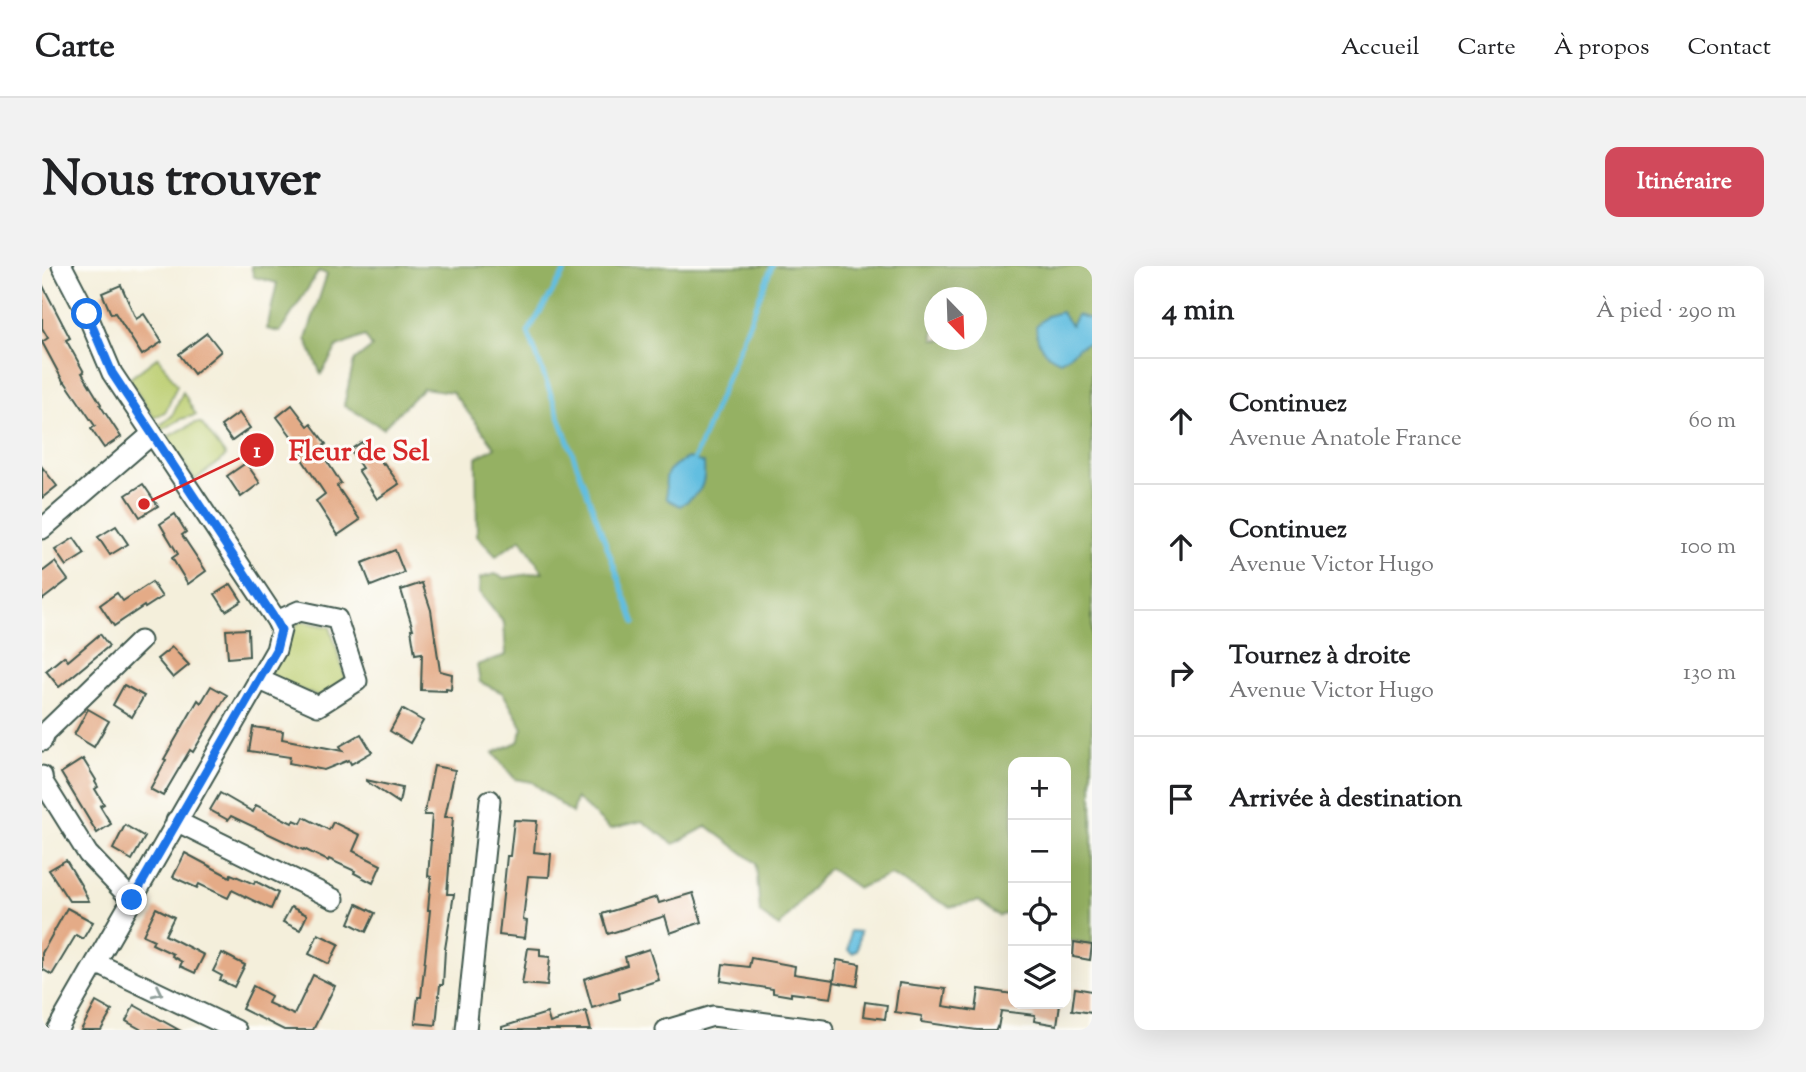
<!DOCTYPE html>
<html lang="fr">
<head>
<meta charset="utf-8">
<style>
	:root { --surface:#fff; --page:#f2f2f2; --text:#202124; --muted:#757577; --line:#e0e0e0; --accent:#d1495b }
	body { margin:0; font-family:"Sorts Mill Goudy",serif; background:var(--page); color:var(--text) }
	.controls { position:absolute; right:21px; bottom:21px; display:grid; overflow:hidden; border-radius:14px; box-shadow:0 7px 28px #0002 }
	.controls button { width:63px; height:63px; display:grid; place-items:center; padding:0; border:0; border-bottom:2px solid var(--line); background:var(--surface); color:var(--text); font:35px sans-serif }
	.compass { position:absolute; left:882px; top:21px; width:63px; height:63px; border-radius:50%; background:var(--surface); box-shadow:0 7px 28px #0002; rotate:157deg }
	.stop { position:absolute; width:21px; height:21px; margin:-16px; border:5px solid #1a73e8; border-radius:50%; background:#fff }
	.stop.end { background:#1a73e8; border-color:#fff; box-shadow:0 2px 7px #0008 }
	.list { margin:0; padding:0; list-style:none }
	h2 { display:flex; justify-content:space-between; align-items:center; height:91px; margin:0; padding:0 28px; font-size:30px }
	h2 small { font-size:23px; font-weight:400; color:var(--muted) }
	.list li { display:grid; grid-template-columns:46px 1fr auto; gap:21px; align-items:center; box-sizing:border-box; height:126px; padding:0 28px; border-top:2px solid var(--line) }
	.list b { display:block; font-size:26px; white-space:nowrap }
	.list p { margin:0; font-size:23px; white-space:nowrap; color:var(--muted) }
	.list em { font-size:23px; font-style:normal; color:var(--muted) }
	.icon { flex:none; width:38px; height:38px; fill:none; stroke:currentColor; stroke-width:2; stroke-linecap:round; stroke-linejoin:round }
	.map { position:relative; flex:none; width:1050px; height:764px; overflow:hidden; border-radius:14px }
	header { display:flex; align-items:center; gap:42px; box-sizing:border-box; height:98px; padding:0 35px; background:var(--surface); border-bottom:2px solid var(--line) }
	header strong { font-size:33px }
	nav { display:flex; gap:38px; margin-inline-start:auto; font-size:24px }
	.intro { display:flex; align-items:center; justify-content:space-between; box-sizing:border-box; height:168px; padding:0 42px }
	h1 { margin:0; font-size:49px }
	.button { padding:18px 32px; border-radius:14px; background:var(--accent); color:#fff; font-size:24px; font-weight:700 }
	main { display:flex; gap:42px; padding:0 42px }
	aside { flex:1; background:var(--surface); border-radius:14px; box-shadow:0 7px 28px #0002 }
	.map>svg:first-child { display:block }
	.green { fill:#bcce71; stroke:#6e8652; stroke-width:2 }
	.forest { fill:#95b163; stroke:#5a774c; stroke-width:2; fill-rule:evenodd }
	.water { fill:#62bee0; stroke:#407e8a; stroke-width:2 }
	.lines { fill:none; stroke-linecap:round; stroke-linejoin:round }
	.stream { stroke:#62bee0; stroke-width:5 }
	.building { fill:#e4ab87 }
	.street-casing { stroke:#3f584d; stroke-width:23 }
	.street { stroke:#fff; stroke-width:19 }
	.oneway { stroke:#8f9e9a }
	.route { stroke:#1a73e8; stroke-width:9 }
	.leader { fill:none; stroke:#d62828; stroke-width:2.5 }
	.callout-dot { fill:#d62828; stroke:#fdfcf7; stroke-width:2.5 }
	.mark-label { font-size:21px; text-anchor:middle; font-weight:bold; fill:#fff }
	.callout-label { font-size:28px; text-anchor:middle; font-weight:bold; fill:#d62828; stroke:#fdfcf7; stroke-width:6; stroke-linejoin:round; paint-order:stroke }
</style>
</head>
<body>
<header>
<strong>Carte</strong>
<nav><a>Accueil</a><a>Carte</a><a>À propos</a><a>Contact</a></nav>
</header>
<div class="intro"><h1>Nous trouver</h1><a class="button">Itinéraire</a></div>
<main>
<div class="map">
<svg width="1050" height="764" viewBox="0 0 1050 764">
	<rect width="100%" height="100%" fill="#fdfcf7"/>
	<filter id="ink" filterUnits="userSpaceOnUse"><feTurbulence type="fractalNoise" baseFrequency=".0143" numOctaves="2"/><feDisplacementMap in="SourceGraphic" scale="14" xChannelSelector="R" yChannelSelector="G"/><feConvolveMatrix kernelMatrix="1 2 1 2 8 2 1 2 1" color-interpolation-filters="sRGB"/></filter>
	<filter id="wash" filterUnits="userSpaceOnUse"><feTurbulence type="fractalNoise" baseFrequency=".00686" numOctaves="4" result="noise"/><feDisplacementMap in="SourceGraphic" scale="28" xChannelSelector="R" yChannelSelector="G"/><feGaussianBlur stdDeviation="1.57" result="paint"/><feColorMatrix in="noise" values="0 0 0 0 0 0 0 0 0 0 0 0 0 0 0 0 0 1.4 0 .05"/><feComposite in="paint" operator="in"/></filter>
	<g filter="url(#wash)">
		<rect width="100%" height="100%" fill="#f4efdb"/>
		<!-- green -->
		<g class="green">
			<path d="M116 91 135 119 124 145 112 152 87 113Z"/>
			<path d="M141 126 154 149 139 153 119 165 116 161 130 150Z"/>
			<path d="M153 157H159L184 190 153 214 125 171Z"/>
			<path d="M257 355 288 361 303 410 304 414 277 431 232 413 228 406Z"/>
		</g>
		<!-- forest -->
		<path class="forest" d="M209 0H1050V678L1025 674 1024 691V496H971V645L957 650 936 635 908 641 849 609 816 622 787 602 737 661 718 647 714 597 665 560 632 578 600 555 568 563 534 532 530 547 490 516 473 513 451 487 476 476 481 462 461 427 438 416 435 399 464 389 462 357 437 326 438 312 453 308 462 312 501 306 479 273 454 290 435 270 434 192 453 181 410 126 381 122 341 162 302 139 312 95 330 81 323 70 295 81 279 108 264 73 285 8 277 5 238 66 225 63 235 17 212 11ZM892 32H934V74H892Z"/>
		<!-- water -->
		<g class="water">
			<path d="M1019 46 1029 59 1035 49 1050 53 1049 76C1031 81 1034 88 1018 95 1001 88 995 79 994 60L1005 50Z"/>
			<path d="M646 192 662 197C664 222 658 227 638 240L625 233C622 207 622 204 646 192Z"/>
			<path d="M808 665 818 666 815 685 810 687 806 684Z"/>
		</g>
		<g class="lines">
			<!-- stream -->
			<g class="stream">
				<path d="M526 0 486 66 593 357"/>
				<path d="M652 194 730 0"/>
			</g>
		</g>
		<g id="blocks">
			<!-- building -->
			<g class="building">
				<path d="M0 18 28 72 24 74 42 106 40 107 59 138 58 139 79 171 62 182 49 163 53 160 23 116 22 117 0 76 6 72 0 62Z"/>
				<path d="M79 19 94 53 102 48 120 76 100 89 73 47 69 48 60 27Z"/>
				<path d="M165 67 179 85 152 108 137 88Z"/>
				<path d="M250 139 266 160 269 158 284 178 277 183 299 217 295 220 318 254 296 269 274 235 283 228 258 190 262 187 235 151Z"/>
				<path d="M197 147 208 162 190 175 179 160Z"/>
				<path d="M320 176 332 194 336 191 341 198 342 197 357 218 335 233 316 204 320 202 308 184Z"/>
				<path d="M204 197 218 217 199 231 185 210Z"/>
				<path d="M0 201 15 220 0 232Z"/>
				<path d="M101 218 116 240 98 251 84 229Z"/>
				<path d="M133 248 144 266 140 269 164 305 146 318 130 292 136 288 118 258Z"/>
				<path d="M74 260 86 278 68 289 56 271Z"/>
				<path d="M32 272 43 288 24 300 13 284Z"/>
				<path d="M353 284 362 307 329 320 320 297Z"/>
				<path d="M13 296 26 314 0 334V306Z"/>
				<path d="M110 316 120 331 103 342 102 340 72 360 58 339 75 327 81 335Z"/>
				<path d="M380 317 389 344 398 405 410 408 409 424 404 423V425L379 424 380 387 373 388 369 363H371L359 324Z"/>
				<path d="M189 318 200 335 184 345 173 328Z"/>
				<path d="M206 363 207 390 186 392 184 364Z"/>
				<path d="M58 368 67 380 17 421 4 405 22 390 26 395Z"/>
				<path d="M130 381 147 399 131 412 115 393Z"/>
				<path d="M82 419 102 430 90 451 71 439Z"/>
				<path d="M169 420 185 429 151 486 148 484 121 530 108 523 124 494 122 493 156 434 159 437Z"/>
				<path d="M46 443 67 455 52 481 32 469Z"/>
				<path d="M360 443 381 455 368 477 348 465Z"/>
				<path d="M211 461 241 465 240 473 301 485 298 480 319 468 330 486 309 498 307 494 282 504 247 497 248 491 207 485Z"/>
				<path d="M41 493 54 514 53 516 56 521 53 523 62 538 58 540 69 558 55 567 19 507Z"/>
				<path d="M392 500 413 504 403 551H411L405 628H412L403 683 401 719H398L394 759 373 757 376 731H379L388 644H386L389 611 386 610 389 574H388L390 549H382Z"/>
				<path d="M324 514 360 522 357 537 324 515Z"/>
				<path d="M178 527 211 546 214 539 250 557 252 554 259 557 262 551 287 564 291 556 318 569 311 585 339 599 331 617 312 607 313 605 287 593 286 595 262 583 261 584 189 550 186 554 168 544Z"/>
				<path d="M472 554 495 555 492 586 509 588 507 611 486 610 481 654 485 655 483 672 457 669 465 590H468Z"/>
				<path d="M83 559 103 571 90 594 71 583Z"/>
				<path d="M143 587 188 611 189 608 212 618 213 615 236 627 229 643 190 624 186 632 157 618 155 622 131 611Z"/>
				<path d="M24 594 39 619 47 635H27L7 604Z"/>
				<path d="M651 627 660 656 628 667 623 650 566 668 560 648 615 631 617 637Z"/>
				<path d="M315 638 333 647 324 666 307 657Z"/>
				<path d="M249 641 265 649 258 664 241 656Z"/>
				<path d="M25 642 51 656 41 673 34 669 10 709 0 703V687Z"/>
				<path d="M114 642 132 651 123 669 162 689 153 707 138 700 140 696 130 690 131 688 110 678 112 674 101 669Z"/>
				<path d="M276 668 297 678 287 698 267 688Z"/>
				<path d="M1032 676 1050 679 1048 694 1031 691Z"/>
				<path d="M486 682 498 683V690L508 691 505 720 480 718Z"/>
				<path d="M607 683 617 714 577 727 578 733 550 742 542 713 585 699 583 691Z"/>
				<path d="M180 687 203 699 192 721 178 714 180 710 171 705Z"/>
				<path d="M709 692 753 700 752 708 792 714 795 694 818 698 815 720 792 716 789 732 749 727V730L731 727V723L679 715 681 698 707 701Z"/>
				<path d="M271 709 293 720 271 764H242L200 743 211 720 229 730 226 737 252 749Z"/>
				<path d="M857 717 904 723 901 740 934 745 937 723 971 728V738H1018L1015 759 992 755 993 749 959 745 956 762 955 761 954 764H935L879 756 880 750 853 746Z"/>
				<path d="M1033 722 1050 725V747L1030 744Z"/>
				<path d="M54 736 70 745 59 764H39Z"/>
				<path d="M823 736 845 739 843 753 821 750Z"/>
				<path d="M92 739 137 764H100L84 755Z"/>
				<path d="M544 745 549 764H460V761L505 747 508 757Z"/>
			</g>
		</g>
	</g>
	<g filter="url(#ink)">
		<use href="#blocks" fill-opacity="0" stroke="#3f584d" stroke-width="2"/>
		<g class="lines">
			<!-- street casing -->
			<g class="street-casing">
				<g id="street">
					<path d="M0 263 110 168"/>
					<path d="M216 413 276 440 315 415 295 353 257 345 235 355"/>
					<path d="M0 475 3 467 98 375"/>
					<path d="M0 510 1 516 46 588 90 634"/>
					<path d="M134 555 292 633"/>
					<path d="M54 697 194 764"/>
					<path d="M15 764 234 384 239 364 235 355 70 107 45 48 20 0"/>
					<path d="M424 764 448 534"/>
					<path d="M624 764 671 750 781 764"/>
				</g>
			</g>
			<!-- street -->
			<use href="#street" class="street"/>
		</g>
		<!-- one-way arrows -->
		<defs><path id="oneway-chevron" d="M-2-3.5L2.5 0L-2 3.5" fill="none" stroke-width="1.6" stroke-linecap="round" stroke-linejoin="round" transform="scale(1.75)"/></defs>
		<use class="oneway" href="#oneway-chevron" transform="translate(116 726) rotate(26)"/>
	</g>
	<g class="lines" filter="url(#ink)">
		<!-- route -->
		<path class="route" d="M45 48 70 107 234 355 239 364 234 384 90 634"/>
	</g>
	<!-- callouts -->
	<path class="leader" d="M102 238L215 184"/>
	<g class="callout-dot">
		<circle cx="102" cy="238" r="7"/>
		<circle cx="215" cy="184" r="18"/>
	</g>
	<g class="mark-label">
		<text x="215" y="191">1</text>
	</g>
	<g class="callout-label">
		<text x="317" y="194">Fleur de Sel</text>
	</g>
</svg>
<div class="controls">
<button>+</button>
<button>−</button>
<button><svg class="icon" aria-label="locate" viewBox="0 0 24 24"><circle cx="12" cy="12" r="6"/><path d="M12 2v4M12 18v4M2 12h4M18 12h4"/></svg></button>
<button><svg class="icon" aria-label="layers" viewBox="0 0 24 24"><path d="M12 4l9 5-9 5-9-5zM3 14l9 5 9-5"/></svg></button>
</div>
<svg class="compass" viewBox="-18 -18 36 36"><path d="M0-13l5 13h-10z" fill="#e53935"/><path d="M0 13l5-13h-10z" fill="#757577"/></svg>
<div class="stop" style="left:45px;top:48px"></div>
<div class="stop end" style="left:90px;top:634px"></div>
</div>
<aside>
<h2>4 min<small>À pied · 290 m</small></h2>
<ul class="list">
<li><svg class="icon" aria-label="ahead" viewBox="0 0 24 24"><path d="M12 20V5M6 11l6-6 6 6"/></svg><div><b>Continuez</b><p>Avenue Anatole France</p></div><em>60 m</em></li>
<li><svg class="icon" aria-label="ahead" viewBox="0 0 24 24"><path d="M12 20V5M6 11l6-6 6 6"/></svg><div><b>Continuez</b><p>Avenue Victor Hugo</p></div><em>100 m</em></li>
<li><svg class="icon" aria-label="right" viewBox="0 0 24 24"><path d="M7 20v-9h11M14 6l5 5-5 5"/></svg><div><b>Tournez à droite</b><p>Avenue Victor Hugo</p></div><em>130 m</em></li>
<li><svg class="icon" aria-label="arrive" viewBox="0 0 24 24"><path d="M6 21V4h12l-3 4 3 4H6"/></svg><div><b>Arrivée à destination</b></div></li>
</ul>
</aside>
</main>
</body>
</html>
